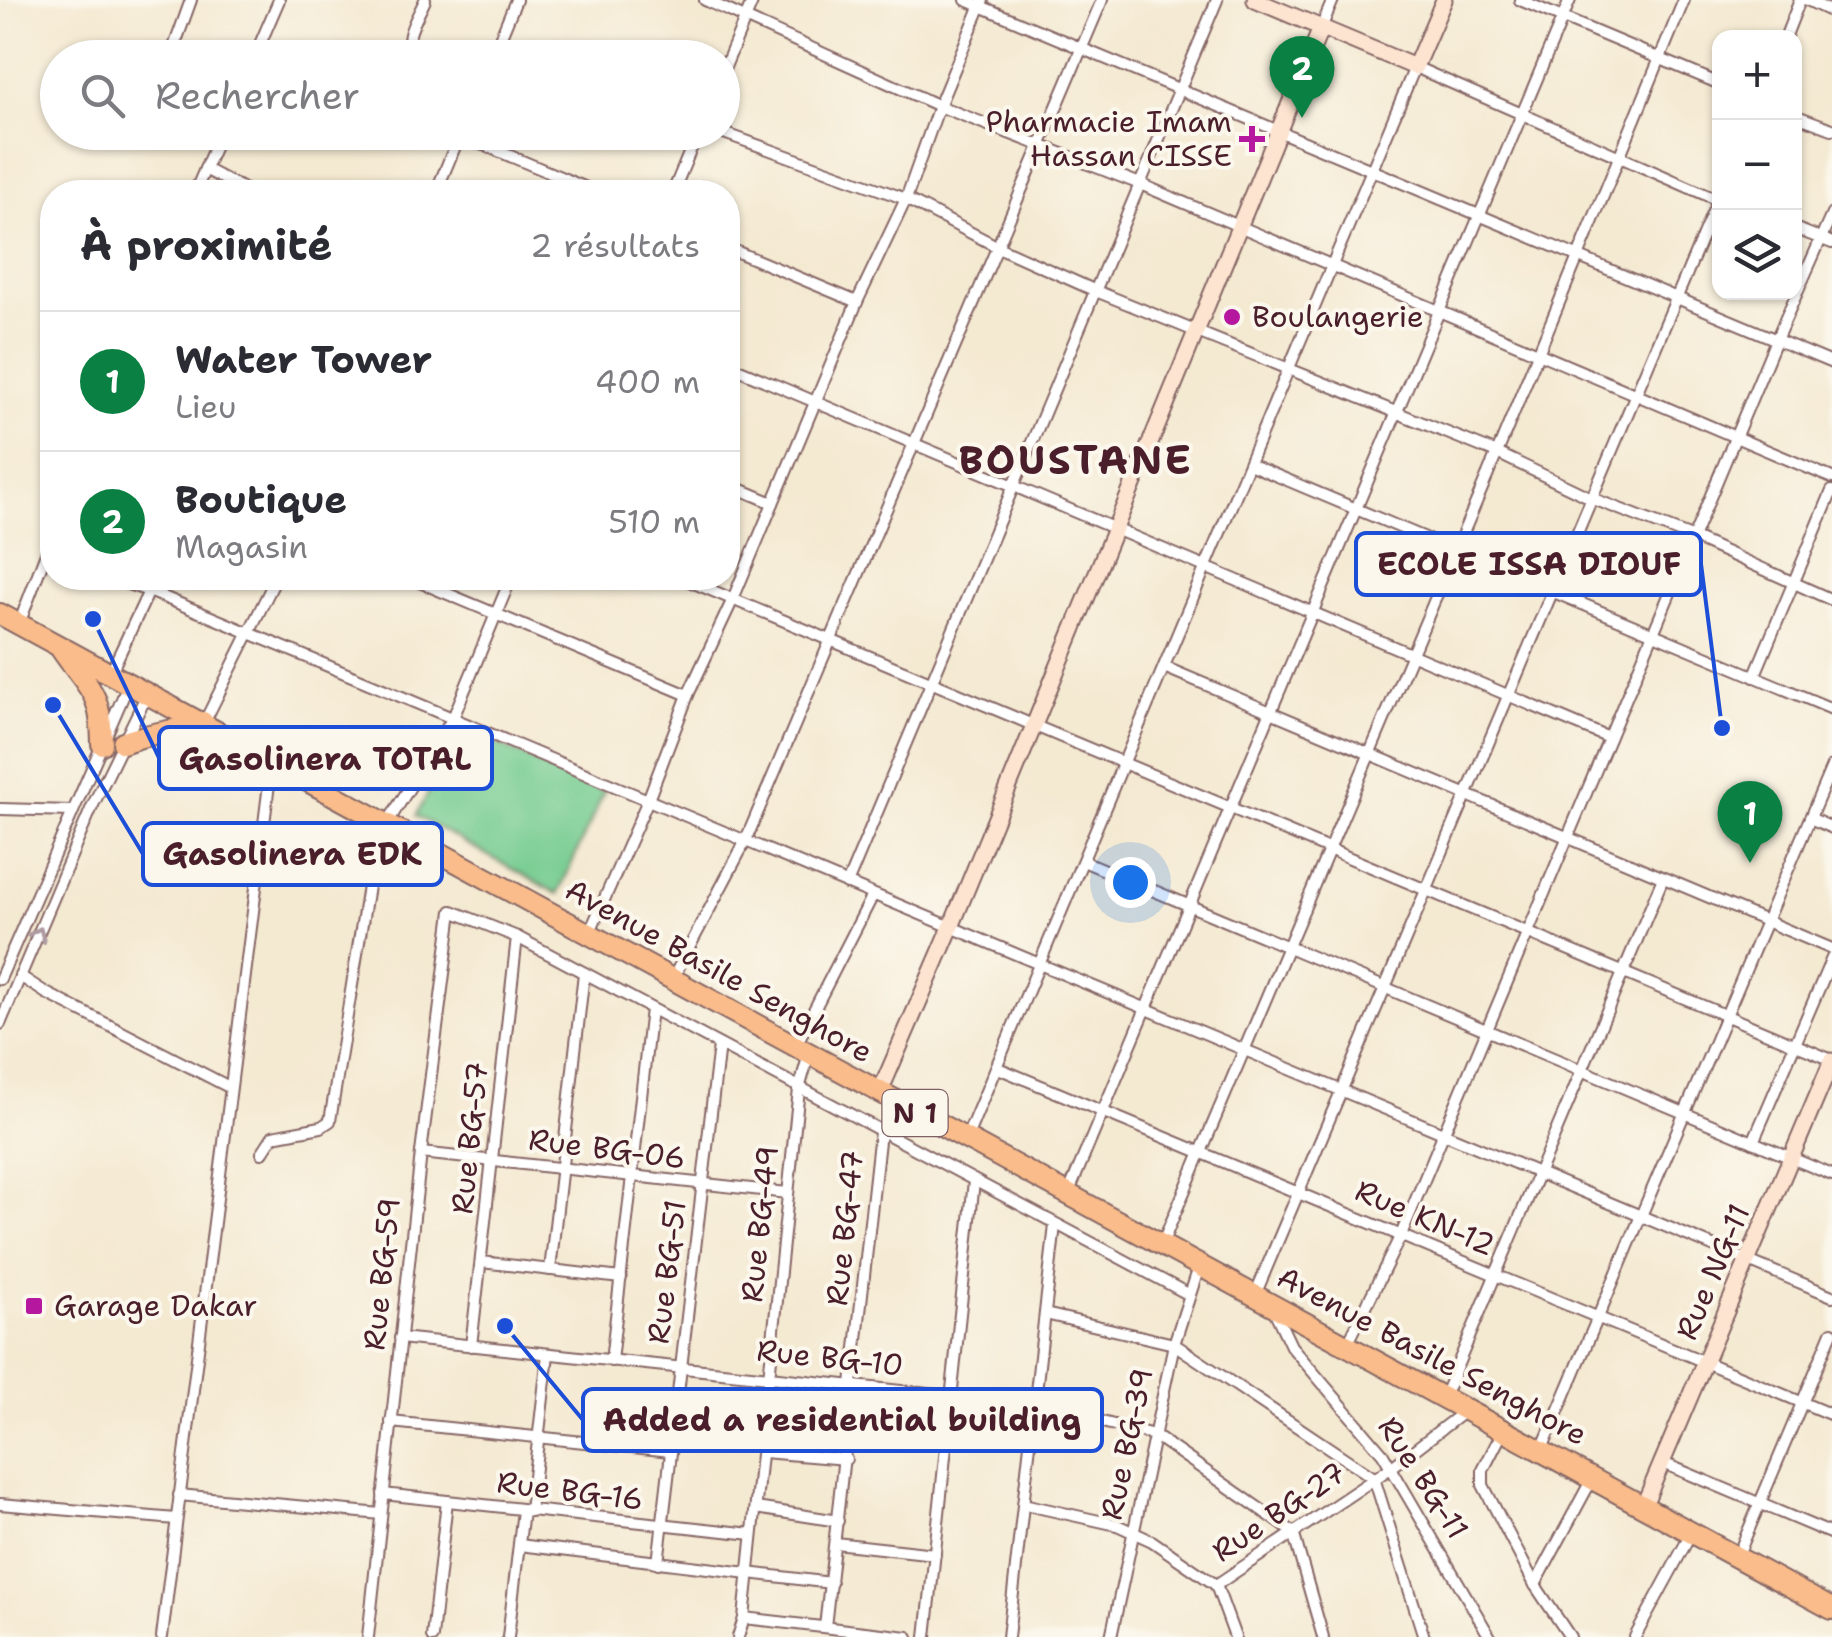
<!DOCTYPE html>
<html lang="fr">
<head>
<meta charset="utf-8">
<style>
	:root { --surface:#fff; --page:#f2f2f3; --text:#2b2b33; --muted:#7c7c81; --line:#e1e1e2; --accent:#0b8043 }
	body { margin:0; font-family:"Shantell Sans",sans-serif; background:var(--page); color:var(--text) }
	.controls { position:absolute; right:30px; top:30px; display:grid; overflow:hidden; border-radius:20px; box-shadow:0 2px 8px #0004 }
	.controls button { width:90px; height:90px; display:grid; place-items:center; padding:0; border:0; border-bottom:2px solid var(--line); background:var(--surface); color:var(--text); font:50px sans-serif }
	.you { position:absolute; left:1130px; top:882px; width:35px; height:35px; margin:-25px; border:8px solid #fff; border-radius:50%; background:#1a73e8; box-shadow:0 0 0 15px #1a73e833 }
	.badge { display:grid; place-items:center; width:65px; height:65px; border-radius:50%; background:var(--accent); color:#fff; font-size:32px; font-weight:700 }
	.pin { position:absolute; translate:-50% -82px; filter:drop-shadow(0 2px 5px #0008) }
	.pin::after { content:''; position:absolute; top:52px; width:35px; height:30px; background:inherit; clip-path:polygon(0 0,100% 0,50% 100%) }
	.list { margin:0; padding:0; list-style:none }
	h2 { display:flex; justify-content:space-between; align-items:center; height:130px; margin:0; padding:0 40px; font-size:42px }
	h2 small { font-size:32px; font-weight:400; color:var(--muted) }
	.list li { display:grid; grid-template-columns:65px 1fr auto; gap:30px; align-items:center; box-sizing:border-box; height:140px; padding:0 40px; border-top:2px solid var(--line) }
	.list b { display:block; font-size:38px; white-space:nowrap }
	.list p { margin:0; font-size:32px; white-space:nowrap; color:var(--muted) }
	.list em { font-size:32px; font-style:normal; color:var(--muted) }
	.icon { flex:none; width:55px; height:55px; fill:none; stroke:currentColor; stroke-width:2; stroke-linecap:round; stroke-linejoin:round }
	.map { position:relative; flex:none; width:1832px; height:1637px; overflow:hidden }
	.search { position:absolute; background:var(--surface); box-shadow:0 2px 8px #0004; left:40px; top:40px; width:700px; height:110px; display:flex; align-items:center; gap:25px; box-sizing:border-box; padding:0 35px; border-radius:55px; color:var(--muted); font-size:38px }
	.panel { position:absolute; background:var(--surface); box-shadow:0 2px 8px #0004; left:40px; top:180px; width:700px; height:410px; border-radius:40px }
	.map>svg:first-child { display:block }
	.pitch { fill:#76cc91; stroke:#60765e; stroke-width:2.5 }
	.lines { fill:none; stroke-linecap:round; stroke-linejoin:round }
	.street-casing { stroke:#866665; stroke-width:14 }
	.secondary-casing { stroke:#866665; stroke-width:19 }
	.highway-casing { stroke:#866665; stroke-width:24 }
	.street { stroke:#fff; stroke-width:10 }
	.secondary { stroke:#fde4d0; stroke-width:15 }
	.highway { stroke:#f9bc8a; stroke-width:20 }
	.oneway { stroke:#ae9aa0 }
	.poi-dot { fill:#b5179e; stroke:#fbf7ec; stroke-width:4 }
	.labels { text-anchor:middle; stroke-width:8; stroke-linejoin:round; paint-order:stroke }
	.shield { fill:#fbf7ec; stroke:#7f6065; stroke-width:2.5 }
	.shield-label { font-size:28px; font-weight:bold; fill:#4a1f2b }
	.poi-label { font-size:30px; fill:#4a1f2b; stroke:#fbf7ec; text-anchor:start }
	.street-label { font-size:30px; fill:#4a1f2b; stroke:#fbf7ec }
	.district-label { font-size:40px; font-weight:bold; letter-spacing:2.5px; fill:#4a1f2b; stroke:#fbf7ec }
	.leader { fill:none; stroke:#1d4ed8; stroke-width:4 }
	.callout-dot { fill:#1d4ed8; stroke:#fbf7ec; stroke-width:4 }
	.callout { fill:#fbf7ec; stroke:#1d4ed8; stroke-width:4 }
	.callout-label { font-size:32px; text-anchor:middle; font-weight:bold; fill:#4a1f2b }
</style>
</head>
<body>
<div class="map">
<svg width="1832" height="1637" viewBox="0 0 1832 1637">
	<rect width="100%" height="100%" fill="#fbf7ec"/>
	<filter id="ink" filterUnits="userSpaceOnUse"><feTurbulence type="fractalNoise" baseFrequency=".01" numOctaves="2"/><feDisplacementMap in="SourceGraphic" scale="20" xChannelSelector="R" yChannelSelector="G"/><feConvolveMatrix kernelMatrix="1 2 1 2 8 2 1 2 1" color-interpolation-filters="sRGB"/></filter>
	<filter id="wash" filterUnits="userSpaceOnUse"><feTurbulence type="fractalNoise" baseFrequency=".0048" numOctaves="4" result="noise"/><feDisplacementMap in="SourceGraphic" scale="40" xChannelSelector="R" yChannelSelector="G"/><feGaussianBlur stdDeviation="2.25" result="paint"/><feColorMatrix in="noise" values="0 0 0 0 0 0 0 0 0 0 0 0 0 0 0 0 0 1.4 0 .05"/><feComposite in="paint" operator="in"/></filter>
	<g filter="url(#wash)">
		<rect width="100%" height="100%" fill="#f4e9d1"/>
		<!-- pitch -->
		<path class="pitch" d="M462 728 604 792 558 894 416 816Z"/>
	</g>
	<g filter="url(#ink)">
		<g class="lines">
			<!-- street casing -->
			<g class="street-casing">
				<g id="street">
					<path d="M705 0 939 106 1140 184 1832 478"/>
					<path d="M966 0 1832 363"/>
					<path d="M1520 0 1720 84"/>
					<path d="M1807 0 1832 12"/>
					<path d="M1321 28 1333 0"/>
					<path d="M1785 38 1800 0"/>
					<path d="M499 41 540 58"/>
					<path d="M170 58 191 0"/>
					<path d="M254 58 279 0"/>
					<path d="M412 58C402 38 417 19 425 0"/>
					<path d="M492 58 516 0"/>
					<path d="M722 74 753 0"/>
					<path d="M1794 115 1832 129"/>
					<path d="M721 132 906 199 1000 248 1096 291 1497 453 1591 498 1694 538 1832 600"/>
					<path d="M460 135 596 192"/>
					<path d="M205 169 249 192"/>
					<path d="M195 192 221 132"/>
					<path d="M436 192 461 132"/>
					<path d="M673 192 698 132"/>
					<path d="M1794 228 1832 243"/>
					<path d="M728 248 857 302"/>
					<path d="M728 365 1609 738"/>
					<path d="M1249 464 1832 709"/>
					<path d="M728 484 773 503"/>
					<path d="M109 578 149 591 1832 1296"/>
					<path d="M410 578 688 695"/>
					<path d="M682 578 1832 1060"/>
					<path d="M19 624 52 537"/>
					<path d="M1164 667 1832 949"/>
					<path d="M111 672 149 591"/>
					<path d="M1754 677 1832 491"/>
					<path d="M204 723 276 578"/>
					<path d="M0 809 72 811"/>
					<path d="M1810 818 1832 828"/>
					<path d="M1083 861 1832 1175"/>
					<path d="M847 884 1217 0"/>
					<path d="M589 934 648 800 688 695 733 599 857 302 906 199 939 106 983 0"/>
					<path d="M20 976 46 993 229 1087"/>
					<path d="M673 978 745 842 1102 0"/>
					<path d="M0 979 129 683"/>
					<path d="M0 1024 92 807 148 692"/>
					<path d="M796 1045 873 895"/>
					<path d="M998 1068 1832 1415"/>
					<path d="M966 1139 1415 67 1720 201"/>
					<path d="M1753 1142 1832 958"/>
					<path d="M262 1153 273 1136 321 1127 330 1121 374 849 388 822 453 718 511 578"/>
					<path d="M421 1153 788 1193"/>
					<path d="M1068 1194 1570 0"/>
					<path d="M1162 1244 1497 453 1684 0"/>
					<path d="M481 1262 621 1278"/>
					<path d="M550 1270 584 973"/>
					<path d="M1255 1295 1720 195"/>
					<path d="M1274 1310 1291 1346 1383 1454 1490 1637"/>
					<path d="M1045 1314 1174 1344 1374 1478 1424 1637"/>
					<path d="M400 1338 1034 1405 1154 1435 1293 1532 1323 1637"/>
					<path d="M1347 1345 1401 1235 1776 340 1832 214"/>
					<path d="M471 1346 517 937"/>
					<path d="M611 1361 651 1009"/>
					<path d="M1444 1397 1663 878"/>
					<path d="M391 1422 671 1451"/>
					<path d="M1503 1431 1483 1470V1485L1535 1585 1570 1637"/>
					<path d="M1542 1449 1832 766"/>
					<path d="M763 1452 846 1459"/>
					<path d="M1663 1463 1832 1534"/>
					<path d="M383 1494 752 1534"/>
					<path d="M179 1495 381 1514"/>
					<path d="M0 1504 176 1519"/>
					<path d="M1023 1504 1117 1525 1152 1541 1216 1585 1235 1637"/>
					<path d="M756 1508 838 1521"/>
					<path d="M530 1511 548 1354"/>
					<path d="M835 1543 935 1554"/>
					<path d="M519 1545 831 1583"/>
					<path d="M1738 1555 1832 1332"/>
					<path d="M658 1563 719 1045"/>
					<path d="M1216 1585 1392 1467 1466 1410"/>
					<path d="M1535 1585 1593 1477"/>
					<path d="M744 1618 908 1637"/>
					<path d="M825 1627 880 1132"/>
					<path d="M162 1637 272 760"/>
					<path d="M368 1637 421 1153 452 911 517 937 1188 1294"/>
					<path d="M432 1637 447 1501"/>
					<path d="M508 1637 523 1510"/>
					<path d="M738 1637 744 1618 799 1089 809 1054"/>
					<path d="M926 1637 974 1181"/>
					<path d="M1008 1637 1055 1225"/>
					<path d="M1111 1637 1174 1344 1200 1264"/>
					<path d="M1635 1637 1692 1532"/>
				</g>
			</g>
			<!-- secondary casing -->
			<g class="secondary-casing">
				<g id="secondary">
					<path d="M1255 0 1415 67 1444 0"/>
					<path d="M879 1094 951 927 1321 28"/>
					<path d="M1644 1505 1832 1061"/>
				</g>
			</g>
			<!-- highway casing -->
			<g class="highway-casing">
				<g id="highway">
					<path d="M0 614 1832 1609"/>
					<path d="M61 649C89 690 101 690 102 744"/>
					<path d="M123 743C149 732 176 732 203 722"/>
				</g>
			</g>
			<!-- street -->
			<use href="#street" class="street"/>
			<!-- secondary -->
			<use href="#secondary" class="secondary"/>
			<!-- highway -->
			<use href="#highway" class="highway"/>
		</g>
		<!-- one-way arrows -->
		<defs><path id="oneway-chevron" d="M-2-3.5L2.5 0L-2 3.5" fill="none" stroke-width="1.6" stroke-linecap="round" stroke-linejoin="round" transform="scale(2.5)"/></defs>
		<use class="oneway" href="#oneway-chevron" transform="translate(38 934) rotate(-67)"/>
	</g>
	<!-- markers -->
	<g class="poi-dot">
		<path d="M1247 124h10v10h10v10h-10v10h-10v-10h-10v-10h10z"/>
		<circle cx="1232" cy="317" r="10"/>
		<rect x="24" y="1296" width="20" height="20" rx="5"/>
	</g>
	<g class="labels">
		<!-- shield labels -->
		<rect class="shield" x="882.5" y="1090" width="65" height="46" rx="8"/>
		<g class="shield-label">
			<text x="915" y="1123">N 1</text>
		</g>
		<!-- poi labels -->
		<g class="poi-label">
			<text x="1232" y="132" text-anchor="end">Pharmacie Imam<tspan x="1232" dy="34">Hassan CISSE</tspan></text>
			<text x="1252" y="327">Boulangerie</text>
			<text x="54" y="1316">Garage Dakar</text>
		</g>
		<!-- street labels -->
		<g class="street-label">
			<text transform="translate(719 971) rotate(29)" y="10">Avenue Basile Senghore</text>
			<text transform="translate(470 1138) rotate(-84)" y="10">Rue BG-57</text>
			<text transform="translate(607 1149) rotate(7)" y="10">Rue BG-06</text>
			<text transform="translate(1425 1218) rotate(23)" y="10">Rue KN-12</text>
			<text transform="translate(760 1224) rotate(-84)" y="10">Rue BG-49</text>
			<text transform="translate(845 1228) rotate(-84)" y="10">Rue BG-47</text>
			<text transform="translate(667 1272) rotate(-83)" y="10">Rue BG-51</text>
			<text transform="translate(1713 1272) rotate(-67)" y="10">Rue NG-11</text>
			<text transform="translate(382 1274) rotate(-84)" y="10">Rue BG-59</text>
			<text transform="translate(1432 1356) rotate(28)" y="10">Avenue Basile Senghore</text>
			<text transform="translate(830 1358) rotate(6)" y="10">Rue BG-10</text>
			<text transform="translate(1127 1444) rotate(-78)" y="10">Rue BG-39</text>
			<text transform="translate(1423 1478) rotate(57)" y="10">Rue BG-11</text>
			<text transform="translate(570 1491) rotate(7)" y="10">Rue BG-16</text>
			<text transform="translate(1279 1512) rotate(-34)" y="10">Rue BG-27</text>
		</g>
		<!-- district labels -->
		<g class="district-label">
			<text x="1076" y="474">BOUSTANE</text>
		</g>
	</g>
	<!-- callouts -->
	<path class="leader" d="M1722 728L1701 564M93 619L159 758M53 705L143 854M505 1326L583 1420"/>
	<g class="callout-dot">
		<circle cx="1722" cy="728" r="10"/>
		<circle cx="93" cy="619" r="10"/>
		<circle cx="53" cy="705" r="10"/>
		<circle cx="505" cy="1326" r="10"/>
	</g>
	<g class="callout">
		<rect x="1356" y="533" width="345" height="62" rx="10"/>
		<rect x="159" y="727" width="333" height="62" rx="10"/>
		<rect x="143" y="823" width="299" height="62" rx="10"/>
		<rect x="583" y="1389" width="519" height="62" rx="10"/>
	</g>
	<g class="callout-label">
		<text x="1529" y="575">ECOLE ISSA DIOUF</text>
		<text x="325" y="770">Gasolinera TOTAL</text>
		<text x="292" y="865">Gasolinera EDK</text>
		<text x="842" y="1431">Added a residential building</text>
	</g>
</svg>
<div class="controls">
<button>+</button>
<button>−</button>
<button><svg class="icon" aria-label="layers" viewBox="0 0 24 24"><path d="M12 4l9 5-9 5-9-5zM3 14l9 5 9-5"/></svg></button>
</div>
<div class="you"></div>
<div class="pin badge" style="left:1750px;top:863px">1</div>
<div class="pin badge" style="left:1302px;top:118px">2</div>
<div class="search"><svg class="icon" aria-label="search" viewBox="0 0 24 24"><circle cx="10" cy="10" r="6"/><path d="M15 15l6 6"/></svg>Rechercher</div>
<section class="panel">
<h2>À proximité<small>2 résultats</small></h2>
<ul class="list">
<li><span class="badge">1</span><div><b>Water Tower</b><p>Lieu</p></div><em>400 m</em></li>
<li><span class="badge">2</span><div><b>Boutique</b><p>Magasin</p></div><em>510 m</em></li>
</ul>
</section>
</div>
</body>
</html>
